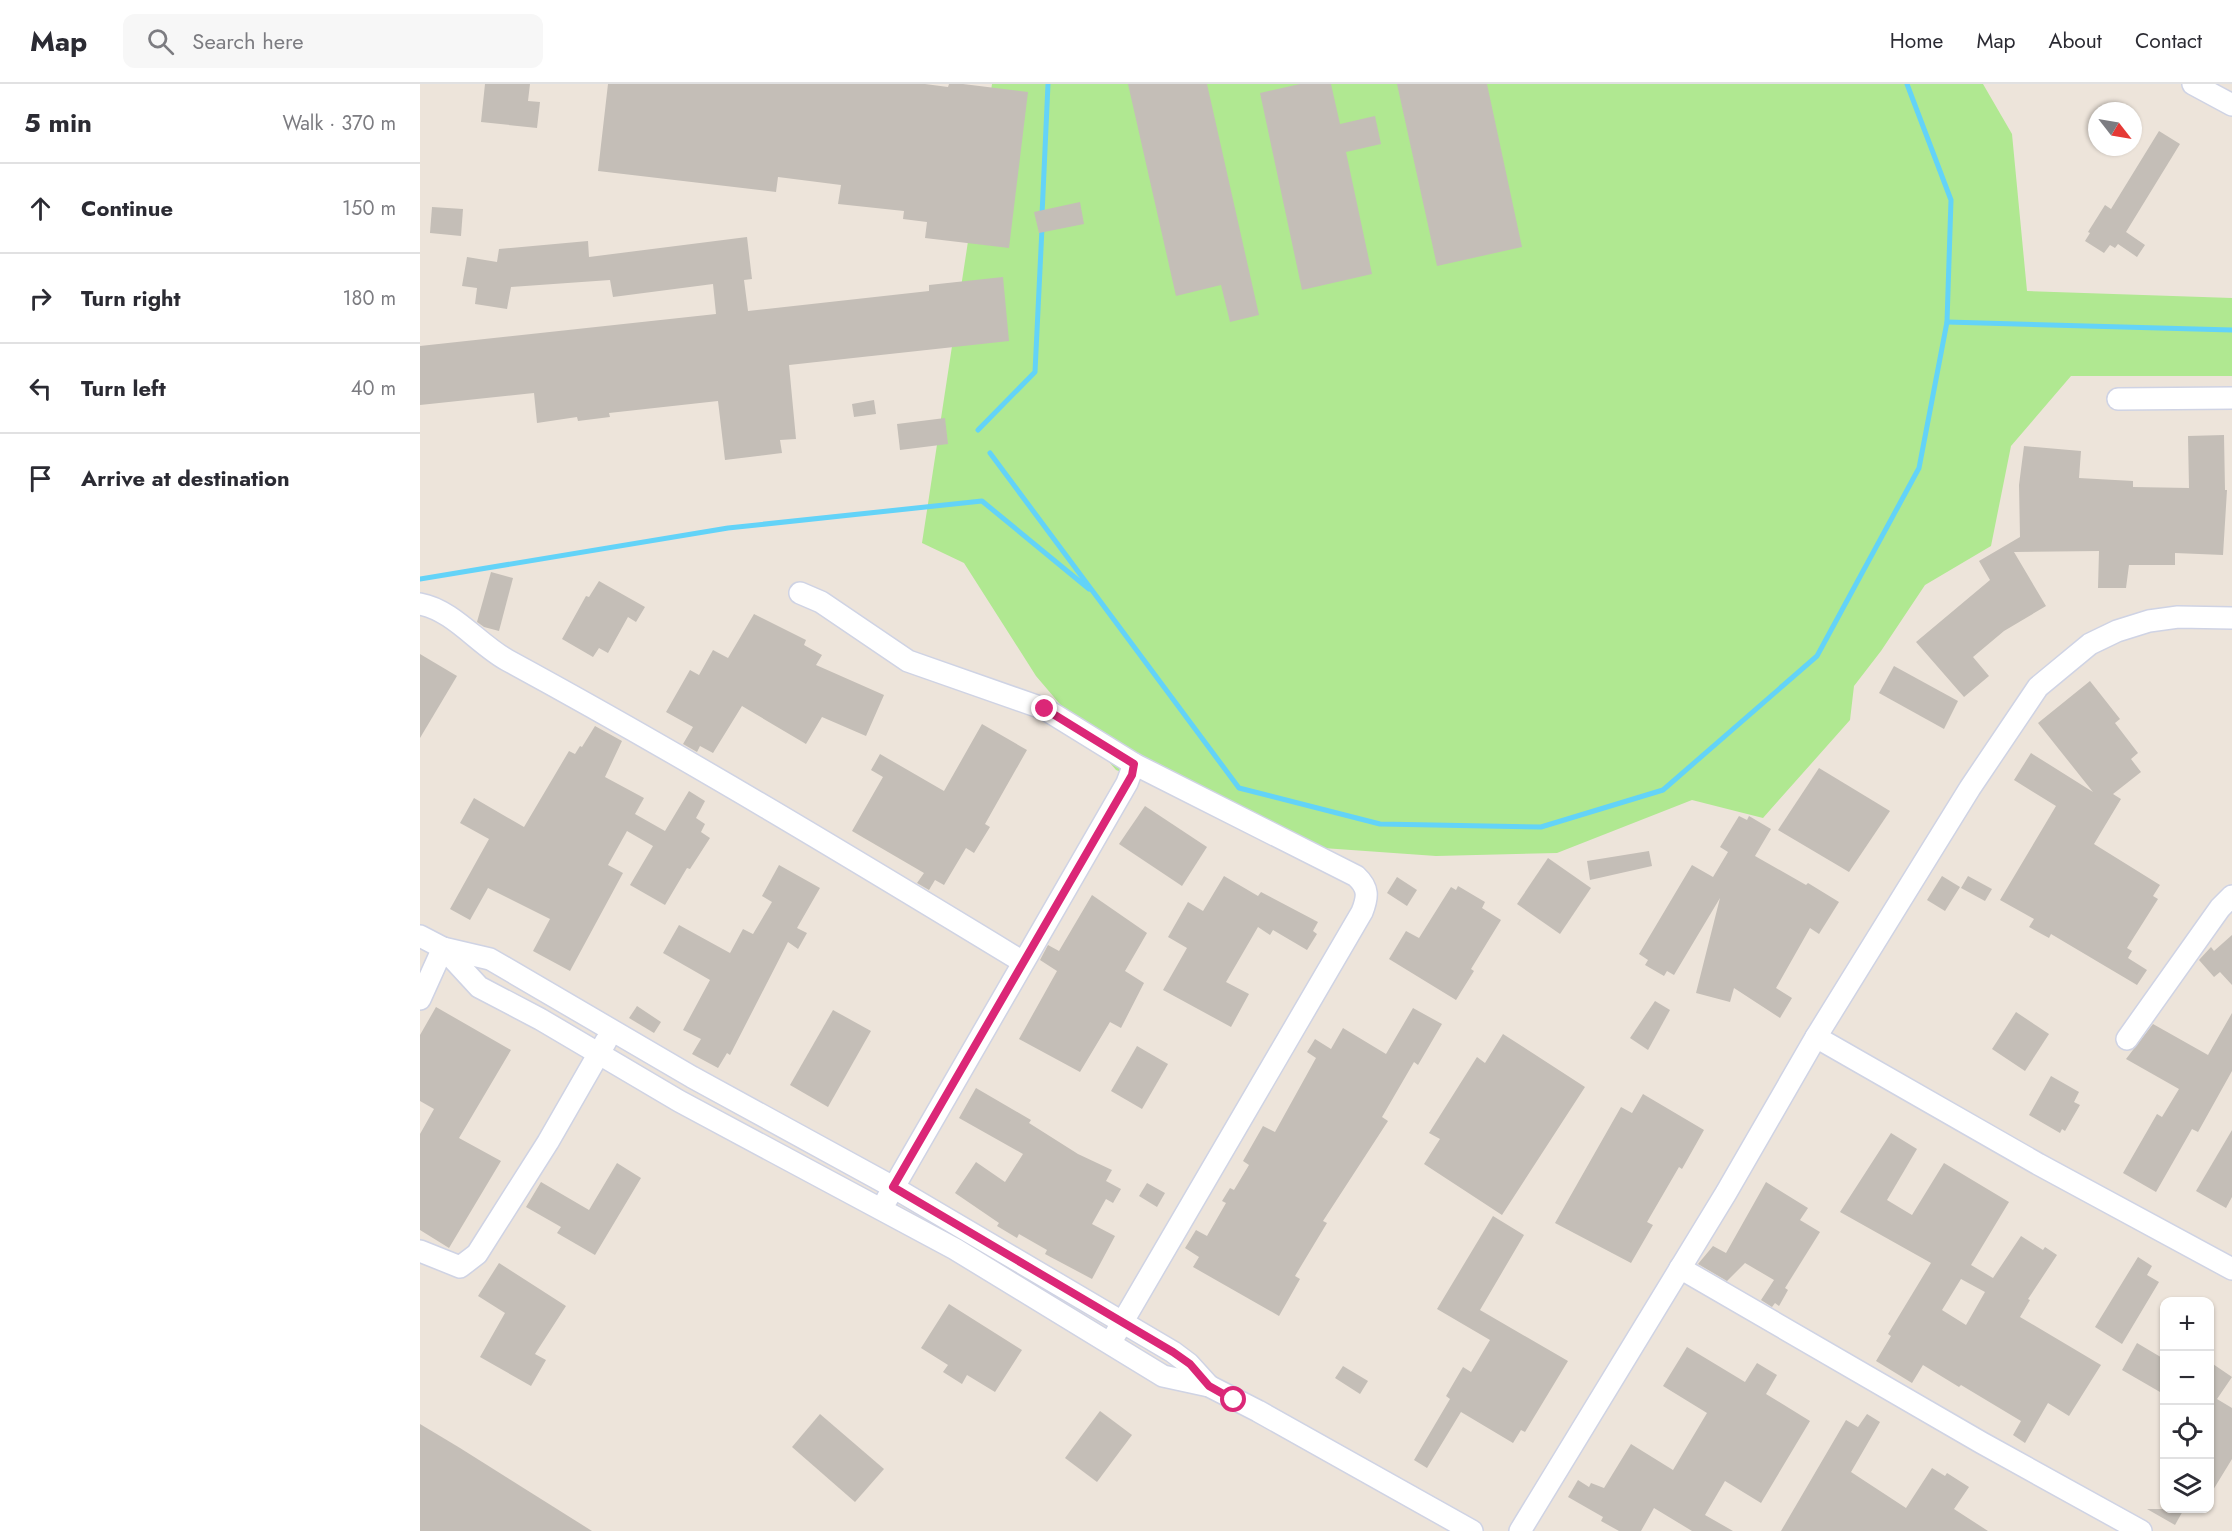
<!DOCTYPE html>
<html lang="en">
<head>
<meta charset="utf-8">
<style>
	:root { --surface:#fff; --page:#f7f7f7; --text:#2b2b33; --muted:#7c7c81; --line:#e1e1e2 }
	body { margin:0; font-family:Jost,sans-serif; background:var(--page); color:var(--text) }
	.controls { position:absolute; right:18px; bottom:18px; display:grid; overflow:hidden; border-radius:12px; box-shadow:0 2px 4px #0004 }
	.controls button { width:54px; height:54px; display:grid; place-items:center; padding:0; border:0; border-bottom:2px solid var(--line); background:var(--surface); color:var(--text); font:30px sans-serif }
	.compass { position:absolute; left:1668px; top:18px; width:54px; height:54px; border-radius:50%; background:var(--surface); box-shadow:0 2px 4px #0004; rotate:121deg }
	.stop { position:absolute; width:18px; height:18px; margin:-14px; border:4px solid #db2777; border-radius:50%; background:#fff }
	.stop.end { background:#db2777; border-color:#fff; box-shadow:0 2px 6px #0008 }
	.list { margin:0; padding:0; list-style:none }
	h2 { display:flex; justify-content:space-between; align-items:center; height:78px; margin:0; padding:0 24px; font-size:26px }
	h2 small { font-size:20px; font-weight:400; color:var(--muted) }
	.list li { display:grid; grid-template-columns:39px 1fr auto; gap:18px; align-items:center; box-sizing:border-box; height:90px; padding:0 24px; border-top:2px solid var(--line) }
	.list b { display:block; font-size:22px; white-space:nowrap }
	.list em { font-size:20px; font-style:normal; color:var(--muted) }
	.icon { flex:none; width:33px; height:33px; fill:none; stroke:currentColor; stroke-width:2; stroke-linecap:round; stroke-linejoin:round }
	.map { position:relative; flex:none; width:1812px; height:1447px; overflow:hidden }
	header { display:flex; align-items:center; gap:36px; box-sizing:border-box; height:84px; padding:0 30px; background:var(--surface); border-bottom:2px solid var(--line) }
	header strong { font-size:28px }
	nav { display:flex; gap:33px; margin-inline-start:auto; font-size:21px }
	.search { width:420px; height:54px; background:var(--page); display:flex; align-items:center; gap:15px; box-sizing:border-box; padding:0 21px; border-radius:12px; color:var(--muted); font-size:22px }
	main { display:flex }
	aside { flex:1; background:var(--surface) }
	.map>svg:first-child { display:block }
	.green { fill:#b0e891 }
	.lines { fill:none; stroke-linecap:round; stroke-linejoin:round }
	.stream { stroke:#63d3f8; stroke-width:5 }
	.building { fill:#c4beb7; fill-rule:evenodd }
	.minor-casing { stroke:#cfd3e4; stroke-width:24 }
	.minor { stroke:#fff; stroke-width:21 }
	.route { stroke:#db2777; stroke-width:8 }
</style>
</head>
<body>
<header>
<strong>Map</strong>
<div class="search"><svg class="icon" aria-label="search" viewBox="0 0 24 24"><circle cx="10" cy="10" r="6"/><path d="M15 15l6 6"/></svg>Search here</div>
<nav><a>Home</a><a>Map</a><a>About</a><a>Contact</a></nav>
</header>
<main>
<aside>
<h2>5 min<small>Walk · 370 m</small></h2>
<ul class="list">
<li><svg class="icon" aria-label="ahead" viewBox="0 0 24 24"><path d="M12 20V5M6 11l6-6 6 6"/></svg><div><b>Continue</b></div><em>150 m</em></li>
<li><svg class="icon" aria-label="right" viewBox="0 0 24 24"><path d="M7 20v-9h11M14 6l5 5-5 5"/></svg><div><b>Turn right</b></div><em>180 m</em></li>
<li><svg class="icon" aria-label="left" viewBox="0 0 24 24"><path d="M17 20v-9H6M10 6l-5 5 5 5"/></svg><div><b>Turn left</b></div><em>40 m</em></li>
<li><svg class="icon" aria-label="arrive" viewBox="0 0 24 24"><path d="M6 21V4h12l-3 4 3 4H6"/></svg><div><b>Arrive at destination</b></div></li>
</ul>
</aside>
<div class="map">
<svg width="1812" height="1447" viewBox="0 0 1812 1447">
	<rect width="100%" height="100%" fill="#ede4da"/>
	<!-- green -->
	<path class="green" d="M572 0H1563L1592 50 1607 207 1812 214V292H1651L1591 362 1571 462 1505 501 1461 567 1434 602 1430 636 1343 734 1272 716 1137 769 1016 772 903 764 696 686 616 592 544 479 502 459Z"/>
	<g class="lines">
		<!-- stream -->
		<g class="stream">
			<path d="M622 131 628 0"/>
			<path d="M1527 238 1812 246"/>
			<path d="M558 346 615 288 622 144"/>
			<path d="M570 369 819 704 960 740 1121 743 1243 706 1397 572 1499 384 1527 238 1531 116 1487 0"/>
			<path d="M0 495 308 444 562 417 669 505"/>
		</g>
	</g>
	<!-- building -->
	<g class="building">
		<path d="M65 0H110L108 17 120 18 117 44 61 38Z"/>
		<path d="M188 0H505L528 3 529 0H543L608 8 589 164 505 154 507 138 483 135 484 127 418 120 421 101 358 93 356 108 178 87Z"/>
		<path d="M708 0H787L839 231 810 238 801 201 756 212Z"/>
		<path d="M880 0H911L920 40 955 32 961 60 926 68 952 190 882 206 840 9Z"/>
		<path d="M977 0H1067L1102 163 1017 182Z"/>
		<path d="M1739 47 1760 60 1706 148 1725 161 1717 173 1698 160 1695 164 1690 161 1684 169 1665 157 1670 149 1668 148 1685 121 1691 125Z"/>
		<path d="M660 118 664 140 619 149 614 128Z"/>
		<path d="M12 123 43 125 41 152 10 149Z"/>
		<path d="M327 153 332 195 324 196 328 227 509 207V201L583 193 589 257 369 281 376 355 360 356 362 369 305 376 298 317 189 329 190 333 158 337 157 333 117 339 114 309 0 321V262L296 230 293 200 193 213 190 196 91 203 87 225 55 220 57 204 42 202 47 173 77 178 79 165 168 157 169 173Z"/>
		<path d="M454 316 456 330 434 333 432 320Z"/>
		<path d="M525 334 528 360 480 366 477 340Z"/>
		<path d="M1804 351 1805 406H1807L1803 471 1755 469V481H1709L1706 504H1678L1679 467 1594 468 1626 522 1584 547 1553 573 1569 592 1544 613 1496 558 1570 496 1559 477 1600 453 1599 401 1604 362 1661 367 1659 394 1713 397V403L1769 404 1768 352Z"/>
		<path d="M71 488 93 494 79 547 64 543 57 538Z"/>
		<path d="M179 497 225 523 216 538 208 533 188 569 179 564 173 573 142 555 166 512 169 513Z"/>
		<path d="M334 530 386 556 384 561 402 571 396 581 464 611 446 652 402 633 386 660 322 622 293 669 280 662 277 668 263 660 273 643 246 628 270 586 279 591 293 566 308 574Z"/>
		<path d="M0 570 37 592 0 654Z"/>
		<path d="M1474 582 1538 617 1524 645 1459 609Z"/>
		<path d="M1670 597 1700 635 1695 639 1718 669 1711 675 1721 688 1693 710 1701 715 1674 760 1740 801 1733 812 1738 815 1707 864 1712 867 1708 874 1727 886 1717 901 1631 850 1629 854 1609 843 1614 835 1580 816 1636 722 1594 696 1611 669 1673 708 1618 639Z"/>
		<path d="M562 640 607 666 565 740 570 743 554 769 546 764 524 801 515 796 509 806 497 799 504 789 432 747 463 693 451 686 460 670 524 707Z"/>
		<path d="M175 642 202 657 185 693 224 714 215 730 245 747 269 707 285 717 276 734 285 740 281 748 290 754 270 785 267 784 245 821 210 801 233 762 207 747 188 781 203 789 150 887 113 867 130 835 68 804 50 836 30 825 69 755 40 739 54 714 104 743 149 667 155 670 160 662 162 663Z"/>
		<path d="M1399 684 1470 727 1429 788 1358 746Z"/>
		<path d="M725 722 787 763 762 802 699 760Z"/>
		<path d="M1319 732 1327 736 1329 732 1351 745 1335 772 1386 801 1388 799 1419 818 1399 850 1390 844 1356 904 1372 914 1360 934 1314 904 1310 918 1276 909 1300 814 1254 891 1247 887 1244 892 1225 881 1228 876 1219 870 1272 781 1293 793 1308 768 1300 763Z"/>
		<path d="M1229 767 1232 782 1170 796 1167 777Z"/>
		<path d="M1128 774 1171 804 1140 850 1097 820Z"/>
		<path d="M359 781 400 804 377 844 387 849 378 865 368 858 310 971 307 969 298 984 272 970 281 955 263 946 290 896 243 869 259 841 310 869 323 845 333 850 352 818 342 812Z"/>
		<path d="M804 792 838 812 841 808 898 838 893 847 897 850 887 866 853 846 850 851 838 843 806 898 829 910 811 943 743 906 767 864 748 853 768 818 783 827Z"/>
		<path d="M1522 792 1540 803 1525 827 1507 816Z"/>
		<path d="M1548 792 1572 805 1565 817 1541 804Z"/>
		<path d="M977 793 997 806 987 822 967 809Z"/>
		<path d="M1038 802 1065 818 1062 824 1081 836 1051 885 1054 887 1036 916 969 875 986 847 999 854 1031 803 1036 806Z"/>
		<path d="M672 811 727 849 705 887 724 899 701 944 690 938 660 988 599 955 637 887 620 876 628 861 639 867Z"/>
		<path d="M1812 851V901L1800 888 1794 893 1779 876 1791 863 1794 867Z"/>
		<path d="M1235 917 1250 926 1228 966 1210 954Z"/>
		<path d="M217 922 241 938 234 949 209 934Z"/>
		<path d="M16 923 91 966 39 1054 81 1077 29 1164 0 1146V1050L14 1025 0 1017V951Z"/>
		<path d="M993 924 1022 940 998 981 994 978 962 1033 968 1037 903 1137 907 1139 875 1192 880 1195 859 1232 773 1183 779 1173 765 1164 776 1146 787 1152 806 1119 802 1117 810 1104 814 1106 829 1081 823 1077 843 1042 855 1048 896 974 887 968 895 955 911 965 923 944 966 970Z"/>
		<path d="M413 926 451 947 408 1023 370 1001Z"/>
		<path d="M1596 928 1629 950 1605 987 1572 965Z"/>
		<path d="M1812 929V987L1778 1048 1772 1045 1736 1108 1703 1089 1737 1030 1742 1033 1759 1005 1706 975 1733 940 1788 971Z"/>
		<path d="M1083 950 1165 1003 1082 1131 1004 1080 1020 1055 1009 1049 1057 973 1065 979Z"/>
		<path d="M717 962 748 980 722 1025 691 1007Z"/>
		<path d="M1631 992 1659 1008 1654 1018 1660 1021 1645 1047 1642 1045 1640 1049 1609 1031Z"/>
		<path d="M556 1004 611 1036 609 1039 658 1070 692 1086 686 1097 701 1105 693 1119 686 1115 672 1140 695 1152 672 1195 625 1170 627 1166 599 1150 597 1154 577 1142 579 1139 535 1109 556 1078 585 1098 603 1070 539 1034Z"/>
		<path d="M1223 1010 1284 1046 1262 1085 1259 1083 1227 1138 1233 1141 1211 1179 1135 1139 1201 1023 1212 1029Z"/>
		<path d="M1812 1046V1113L1806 1124 1776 1107Z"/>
		<path d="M1471 1049 1497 1065 1467 1116 1492 1131 1524 1079 1589 1118 1551 1181 1573 1194 1601 1152 1623 1166 1625 1163 1637 1171 1608 1215 1610 1216 1600 1233 1681 1281 1649 1332 1628 1319 1605 1359 1593 1351 1601 1337 1541 1301 1539 1303 1503 1281 1492 1299 1456 1277 1471 1252 1468 1250 1511 1179 1420 1128ZM1541 1195 1565 1208 1546 1241 1522 1226Z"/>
		<path d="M197 1079 221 1094 175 1171 137 1149 141 1143 106 1123 121 1098 169 1126Z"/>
		<path d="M1346 1098 1388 1124 1380 1136 1400 1148 1365 1204 1368 1206 1359 1222 1355 1219 1352 1223 1341 1216 1354 1196 1325 1179 1307 1197 1278 1180 1293 1162 1306 1169Z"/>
		<path d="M727 1099 745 1109 737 1123 719 1112Z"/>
		<path d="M1073 1132 1104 1151 1060 1226 1148 1277 1105 1348 1101 1346 1093 1359 1041 1328 1007 1384 994 1376 1030 1315 1026 1312 1043 1283 1051 1288 1070 1256 1017 1225Z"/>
		<path d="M1718 1173 1732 1182 1727 1191 1739 1198 1702 1260 1675 1243Z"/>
		<path d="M79 1179 146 1222 115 1270 126 1276 111 1302 60 1273 85 1229 58 1212Z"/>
		<path d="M529 1220 602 1266 575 1308 547 1291 542 1300 523 1288 528 1281 501 1264Z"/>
		<path d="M1717 1259 1744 1275V1300L1740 1308 1702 1286Z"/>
		<path d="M1267 1263 1325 1298 1337 1279 1357 1291 1346 1310 1390 1337 1341 1419 1305 1397 1285 1431 1313 1447H1272L1234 1424 1221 1447H1199L1181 1437 1183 1433 1148 1413 1158 1396 1169 1403 1171 1399 1184 1404 1211 1360 1253 1386 1287 1329 1243 1302Z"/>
		<path d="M1790 1278 1812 1293 1797 1315 1812 1324V1375L1790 1411Z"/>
		<path d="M923 1282 948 1297 940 1310 915 1294Z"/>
		<path d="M680 1327 712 1351 677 1398 645 1374Z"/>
		<path d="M400 1330 464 1385 435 1418 372 1363Z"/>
		<path d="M1447 1330 1460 1338 1431 1388 1486 1424 1512 1384 1525 1392 1527 1389 1549 1403 1534 1425 1568 1447H1361L1426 1336 1438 1343Z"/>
		<path d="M0 1340 40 1364 172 1447H0Z"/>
		<path d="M1727 1425H1764L1755 1441Z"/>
	</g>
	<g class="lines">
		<!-- minor casing -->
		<g class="minor-casing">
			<g id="minor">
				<path d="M1773 0 1812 21"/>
				<path d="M1698 315 1812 314"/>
				<path d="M380 509 401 518 488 577 625 625 714 680 707 699 467 1115"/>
				<path d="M0 520C33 526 58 560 87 576 262 671 432 774 603 878"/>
				<path d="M0 852 23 864 70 875 272 993 473 1103 753 1268 769 1280 789 1302"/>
				<path d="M23 864 59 903 120 935 259 1017 535 1165 743 1292 789 1302 838 1327 1052 1447"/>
				<path d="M0 915 23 864"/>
				<path d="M1396 953 1618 1080 1812 1185"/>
				<path d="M1707 955 1800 824 1812 812"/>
				<path d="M0 1167 40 1183 57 1170 128 1058 186 957"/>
				<path d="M1260 1184 1562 1359 1721 1447"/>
				<path d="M695 1251 942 828C948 813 949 804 936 792L714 680"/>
				<path d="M1100 1447 1306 1109 1396 953 1550 704 1618 603 1670 560 1697 547 1729 537 1758 533 1812 534"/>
			</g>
		</g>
		<!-- minor -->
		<use href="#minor" class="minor"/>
	</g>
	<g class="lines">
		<!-- route -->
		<path class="route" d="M625 625 714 680 712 691 473 1103 753 1268 770 1280 789 1302 814 1316"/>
	</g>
</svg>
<div class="controls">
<button>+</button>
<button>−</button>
<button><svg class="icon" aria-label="locate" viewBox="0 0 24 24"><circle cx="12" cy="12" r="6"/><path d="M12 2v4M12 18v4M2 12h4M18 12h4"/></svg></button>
<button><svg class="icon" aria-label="layers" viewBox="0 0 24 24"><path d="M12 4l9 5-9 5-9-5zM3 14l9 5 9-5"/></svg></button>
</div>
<svg class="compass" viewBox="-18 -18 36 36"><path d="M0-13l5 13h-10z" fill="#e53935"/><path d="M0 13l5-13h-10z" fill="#7c7c81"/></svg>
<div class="stop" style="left:814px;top:1316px"></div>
<div class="stop end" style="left:625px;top:625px"></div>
</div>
</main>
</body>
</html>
